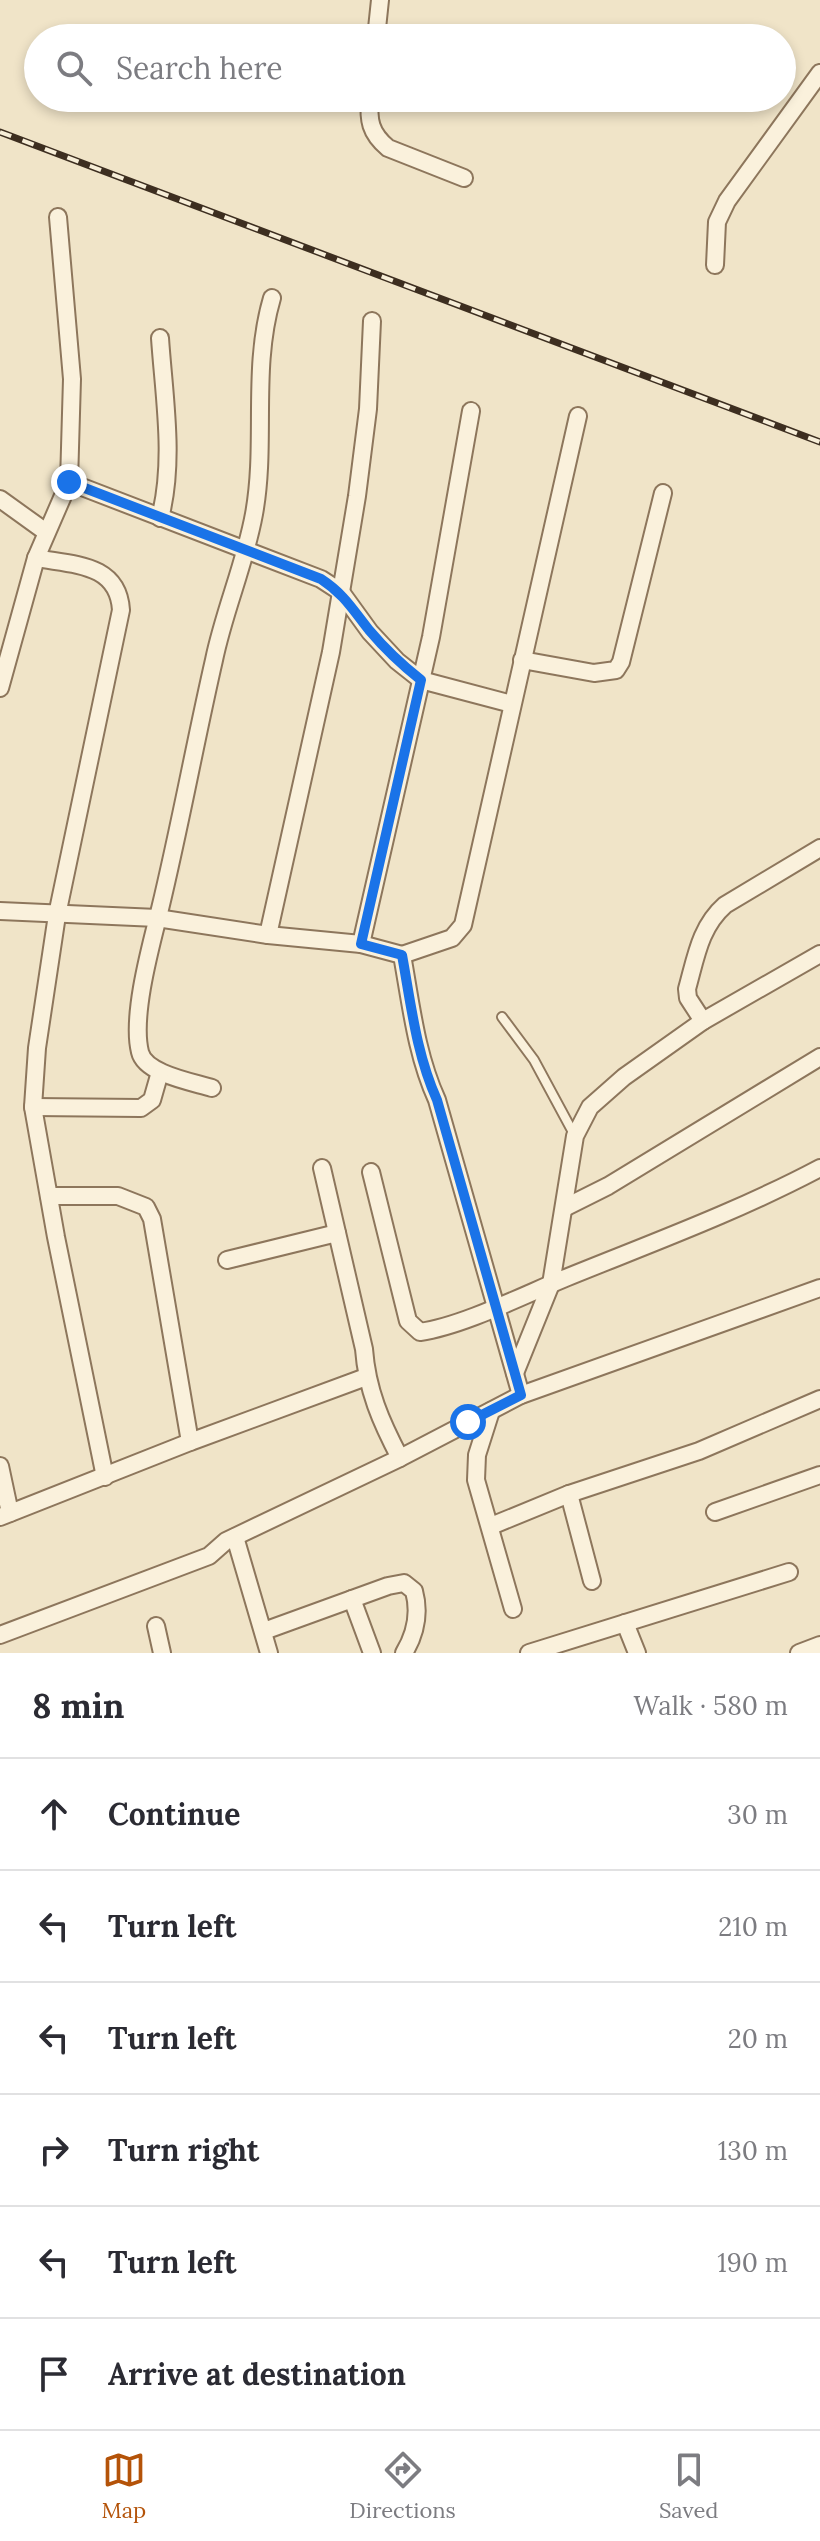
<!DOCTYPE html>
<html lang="en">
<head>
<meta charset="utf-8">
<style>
	:root { --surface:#fff; --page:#f7f7f7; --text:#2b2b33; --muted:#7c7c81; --line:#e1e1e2; --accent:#b45309 }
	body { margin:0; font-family:Lora,serif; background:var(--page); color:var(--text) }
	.stop { position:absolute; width:24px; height:24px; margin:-18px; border:6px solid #1a73e8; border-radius:50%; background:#fff }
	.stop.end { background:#1a73e8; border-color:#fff; box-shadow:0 2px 8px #0008 }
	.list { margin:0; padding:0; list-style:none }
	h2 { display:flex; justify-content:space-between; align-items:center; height:104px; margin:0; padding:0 32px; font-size:34px }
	h2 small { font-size:26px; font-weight:400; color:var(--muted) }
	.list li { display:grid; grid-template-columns:52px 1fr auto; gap:24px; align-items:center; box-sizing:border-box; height:112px; padding:0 32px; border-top:2px solid var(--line) }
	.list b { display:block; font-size:30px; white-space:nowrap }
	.list em { font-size:26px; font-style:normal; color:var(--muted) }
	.icon { flex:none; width:44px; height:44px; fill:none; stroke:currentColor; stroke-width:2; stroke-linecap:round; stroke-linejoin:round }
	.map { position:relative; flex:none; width:820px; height:1653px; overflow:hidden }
	.search { position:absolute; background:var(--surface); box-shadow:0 4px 12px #0003; left:24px; right:24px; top:24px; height:88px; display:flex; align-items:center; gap:20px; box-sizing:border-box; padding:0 28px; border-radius:44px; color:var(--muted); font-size:30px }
	.sheet { height:776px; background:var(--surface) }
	nav { display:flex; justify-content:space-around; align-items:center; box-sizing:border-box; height:112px; border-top:2px solid var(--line); background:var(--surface); font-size:22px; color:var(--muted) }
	nav a { display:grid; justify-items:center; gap:4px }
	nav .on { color:var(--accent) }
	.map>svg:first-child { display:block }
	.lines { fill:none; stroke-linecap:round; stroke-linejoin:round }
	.service-casing { stroke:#8d765c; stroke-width:12 }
	.minor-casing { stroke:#8d765c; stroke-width:20 }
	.service { stroke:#faf1dc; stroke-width:8 }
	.minor { stroke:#faf1dc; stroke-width:16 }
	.rail-casing { stroke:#3d2e20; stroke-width:7 }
	.rail { stroke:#f7eed8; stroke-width:4; stroke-dasharray:12; stroke-linecap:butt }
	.route { stroke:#1a73e8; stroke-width:10 }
</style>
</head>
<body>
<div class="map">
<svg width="820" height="1653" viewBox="0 0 820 1653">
	<rect width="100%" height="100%" fill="#f0e4c8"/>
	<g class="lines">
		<!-- service casing -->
		<g class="service-casing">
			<path id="service" d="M502 1017 534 1060 575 1136"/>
		</g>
		<!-- minor casing -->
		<g class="minor-casing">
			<g id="minor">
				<path d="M376 38 380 0"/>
				<path d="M370 98C368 120 370 133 388 148L464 178"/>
				<path d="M715 265 717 222 727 201 820 73"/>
				<path d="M160 338C164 397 175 460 160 518"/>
				<path d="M69 482 321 579 341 592 370 632 397 661 421 680 512 704"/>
				<path d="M0 499 46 532"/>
				<path d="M36 558C73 565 118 563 121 610L57 915 37 1048 33 1107 56 1237 105 1477"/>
				<path d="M522 660 594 673 616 670 621 662 663 493"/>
				<path d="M0 688 36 558 69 482 72 379 58 217"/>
				<path d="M0 911 157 918 268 935 361 944 402 955C411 1004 416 1054 437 1100L521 1395"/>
				<path d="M268 935 331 652 357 496 368 409 372 321"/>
				<path d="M361 944 431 637 471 411"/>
				<path d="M402 955 452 938 463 925 578 416"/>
				<path d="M703 1021 688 998 687 989C696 957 700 927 725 905L820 848"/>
				<path d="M212 1088C193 1082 145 1074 140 1052 131 1016 151 945 160 909 180 826 195 743 214 660 224 611 245 564 254 514 267 443 251 369 272 298"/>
				<path d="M33 1107 141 1108 152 1100 160 1072"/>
				<path d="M322 1168 364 1349C367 1390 381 1422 400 1458"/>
				<path d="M371 1172 408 1321 420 1332C462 1326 522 1296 563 1279 649 1244 737 1212 820 1168"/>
				<path d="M49 1196H118L146 1207 152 1219 190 1442"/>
				<path d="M564 1208 608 1186 820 1057"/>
				<path d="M227 1260 337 1233"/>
				<path d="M515 1373 551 1284 575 1136 590 1107 624 1077 703 1021 820 954"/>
				<path d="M491 1411 477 1455 476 1480 513 1609"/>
				<path d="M0 1466 10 1513"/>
				<path d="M569 1494 592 1581"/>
				<path d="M715 1512 820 1475"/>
				<path d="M0 1517 190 1442 366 1377"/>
				<path d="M491 1526 569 1494 699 1451 820 1399"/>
				<path d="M235 1537 269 1653"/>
				<path d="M352 1599 372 1653"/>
				<path d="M625 1623 637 1653"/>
				<path d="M156 1626 162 1653"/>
				<path d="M264 1631 388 1586 404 1583 414 1591C420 1613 416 1633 404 1653"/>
				<path d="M0 1635 209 1556 226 1541 400 1458 521 1395 820 1288"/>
				<path d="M529 1653 789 1572"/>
				<path d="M799 1653 820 1645"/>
			</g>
		</g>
		<!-- service -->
		<use href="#service" class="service"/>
		<!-- minor -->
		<use href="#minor" class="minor"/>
		<!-- rail casing -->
		<g class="rail-casing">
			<path id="rail" d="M0 132 820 442"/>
		</g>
		<!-- rail -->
		<use href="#rail" class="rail"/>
	</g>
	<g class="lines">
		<!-- route -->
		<path class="route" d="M69 482 321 579C344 594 353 610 369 630 385 649 402 665 421 680L361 944 402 955C411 1004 416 1053 437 1100L521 1395 468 1422"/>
	</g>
</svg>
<div class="stop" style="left:468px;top:1422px"></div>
<div class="stop end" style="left:69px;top:482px"></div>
<div class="search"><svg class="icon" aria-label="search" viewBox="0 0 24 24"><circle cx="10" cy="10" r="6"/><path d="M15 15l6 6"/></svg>Search here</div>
</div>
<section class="sheet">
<h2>8 min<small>Walk · 580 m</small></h2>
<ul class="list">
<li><svg class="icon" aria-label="ahead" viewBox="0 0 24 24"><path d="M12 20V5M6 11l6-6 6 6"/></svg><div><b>Continue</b></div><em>30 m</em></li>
<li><svg class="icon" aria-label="left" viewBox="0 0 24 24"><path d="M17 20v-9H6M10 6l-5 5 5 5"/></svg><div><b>Turn left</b></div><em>210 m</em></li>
<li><svg class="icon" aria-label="left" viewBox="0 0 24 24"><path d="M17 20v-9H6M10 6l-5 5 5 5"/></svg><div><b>Turn left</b></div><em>20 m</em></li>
<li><svg class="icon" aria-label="right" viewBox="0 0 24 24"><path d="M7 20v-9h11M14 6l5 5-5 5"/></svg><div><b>Turn right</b></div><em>130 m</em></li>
<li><svg class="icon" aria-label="left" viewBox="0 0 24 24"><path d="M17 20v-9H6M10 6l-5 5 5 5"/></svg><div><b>Turn left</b></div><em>190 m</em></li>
<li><svg class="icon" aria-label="arrive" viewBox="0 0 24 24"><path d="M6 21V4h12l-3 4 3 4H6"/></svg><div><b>Arrive at destination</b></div></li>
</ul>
</section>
<nav>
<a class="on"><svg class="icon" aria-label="map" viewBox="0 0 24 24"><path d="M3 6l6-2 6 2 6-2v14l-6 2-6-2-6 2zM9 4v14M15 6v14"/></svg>Map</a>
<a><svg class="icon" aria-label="directions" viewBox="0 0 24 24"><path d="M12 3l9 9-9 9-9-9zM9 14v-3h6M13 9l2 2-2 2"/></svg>Directions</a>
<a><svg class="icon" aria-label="saved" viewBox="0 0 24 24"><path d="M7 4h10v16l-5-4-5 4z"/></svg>Saved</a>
</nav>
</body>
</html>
